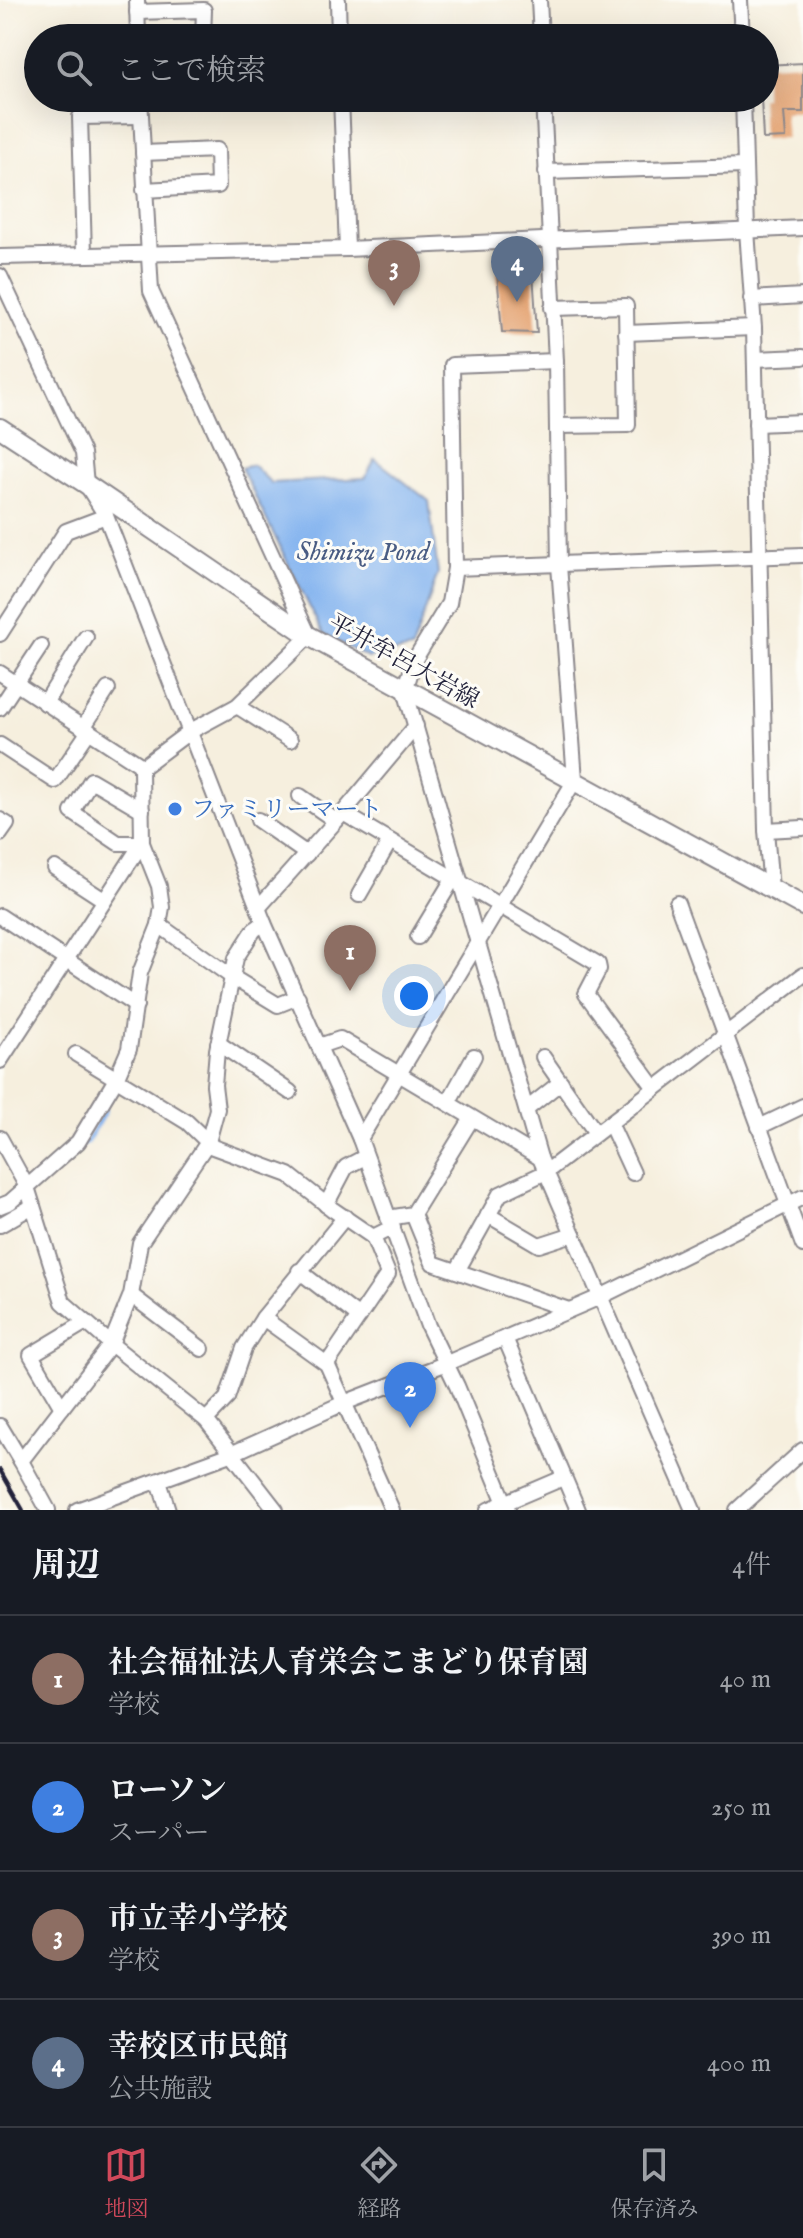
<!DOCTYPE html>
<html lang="ja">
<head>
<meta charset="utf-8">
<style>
	:root { --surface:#171b24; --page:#20242c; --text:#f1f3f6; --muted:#9ea1a6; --line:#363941; --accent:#d1495b }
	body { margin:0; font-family:"IM FELL English","Noto Serif JP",serif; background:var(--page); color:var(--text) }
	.you { position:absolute; left:414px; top:996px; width:28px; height:28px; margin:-20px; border:6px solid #fff; border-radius:50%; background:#1a73e8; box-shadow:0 0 0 12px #1a73e833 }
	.badge { display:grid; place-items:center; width:52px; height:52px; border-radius:50%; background:var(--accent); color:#fff; font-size:26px; font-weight:700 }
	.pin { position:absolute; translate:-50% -66px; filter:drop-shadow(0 2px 4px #0008) }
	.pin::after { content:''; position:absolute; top:42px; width:28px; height:24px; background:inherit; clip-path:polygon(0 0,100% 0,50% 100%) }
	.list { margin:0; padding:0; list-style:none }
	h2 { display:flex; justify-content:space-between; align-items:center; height:104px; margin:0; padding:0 32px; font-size:34px }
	h2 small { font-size:26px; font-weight:400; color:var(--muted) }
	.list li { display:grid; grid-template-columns:52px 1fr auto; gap:24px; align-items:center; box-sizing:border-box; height:128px; padding:0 32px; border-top:2px solid var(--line) }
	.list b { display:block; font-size:30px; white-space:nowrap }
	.list p { margin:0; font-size:26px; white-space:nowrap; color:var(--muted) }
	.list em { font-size:26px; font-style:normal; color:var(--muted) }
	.icon { flex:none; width:44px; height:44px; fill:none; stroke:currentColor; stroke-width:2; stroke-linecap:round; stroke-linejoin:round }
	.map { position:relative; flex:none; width:803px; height:1510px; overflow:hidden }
	.search { position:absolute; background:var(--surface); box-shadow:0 8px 32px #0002; left:24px; right:24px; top:24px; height:88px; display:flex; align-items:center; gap:20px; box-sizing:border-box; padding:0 28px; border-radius:44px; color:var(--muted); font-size:30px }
	.sheet { height:616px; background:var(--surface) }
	nav { display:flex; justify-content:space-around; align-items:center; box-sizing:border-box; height:112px; border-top:2px solid var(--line); background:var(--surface); font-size:22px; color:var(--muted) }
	nav a { display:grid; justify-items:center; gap:4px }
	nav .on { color:var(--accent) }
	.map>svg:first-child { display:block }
	.water { fill:#84b4ef; stroke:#536b95; stroke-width:2 }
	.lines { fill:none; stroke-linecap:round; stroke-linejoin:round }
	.stream { stroke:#84b4ef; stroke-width:4 }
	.building { fill:#e5a575 }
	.minor-casing { stroke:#8c888c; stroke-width:18 }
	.major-casing { stroke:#8c888c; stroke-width:22 }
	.minor { stroke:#fff; stroke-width:14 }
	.major { stroke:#fff; stroke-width:18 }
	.rail { stroke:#22223b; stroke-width:4 }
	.shop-dot { fill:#3f7fe0; stroke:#fdfcf7; stroke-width:3 }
	.labels { text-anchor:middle; stroke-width:6; stroke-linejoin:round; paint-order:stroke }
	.street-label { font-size:24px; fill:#22223b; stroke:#fdfcf7 }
	.shop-label { font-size:24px; fill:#366cbe; stroke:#fdfcf7; text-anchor:start }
	.water-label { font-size:26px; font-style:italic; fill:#495c83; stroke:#fdfcf7 }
</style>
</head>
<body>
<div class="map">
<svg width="803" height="1510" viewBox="0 0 803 1510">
	<rect width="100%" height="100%" fill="#fdfcf7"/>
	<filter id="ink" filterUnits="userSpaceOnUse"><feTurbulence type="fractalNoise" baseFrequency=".0125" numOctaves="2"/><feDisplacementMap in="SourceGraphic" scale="16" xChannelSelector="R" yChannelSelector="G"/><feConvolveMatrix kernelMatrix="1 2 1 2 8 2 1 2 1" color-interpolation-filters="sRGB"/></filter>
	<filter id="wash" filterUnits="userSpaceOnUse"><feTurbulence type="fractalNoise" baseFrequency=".006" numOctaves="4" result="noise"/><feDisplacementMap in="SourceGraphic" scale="32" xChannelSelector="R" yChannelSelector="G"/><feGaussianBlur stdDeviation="1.8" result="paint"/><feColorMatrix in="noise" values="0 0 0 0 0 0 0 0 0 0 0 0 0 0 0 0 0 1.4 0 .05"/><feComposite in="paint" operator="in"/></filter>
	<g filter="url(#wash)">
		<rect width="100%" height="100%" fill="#f6efde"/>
		<!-- water -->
		<path class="water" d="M375 459 429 501 438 573 412 649 368 658 323 634 241 468 253 465 271 483 365 478Z"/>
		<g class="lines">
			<!-- stream -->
			<path class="stream" d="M81 1146 87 1142 105 1111"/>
		</g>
		<g id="blocks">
			<!-- building -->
			<g class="building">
				<path d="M803 63V112H784L786 138 763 139 761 98H765V65Z"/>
				<path d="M497 272H533L537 333 502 332Z"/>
			</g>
		</g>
	</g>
	<g filter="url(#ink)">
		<use href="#blocks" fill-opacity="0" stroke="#8c888c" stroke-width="2"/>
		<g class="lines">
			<!-- minor casing -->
			<g class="minor-casing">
				<g id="minor">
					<path d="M137 0 138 38"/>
					<path d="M338 0 339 38"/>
					<path d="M539 0 541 38"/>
					<path d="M740 0 742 38"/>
					<path d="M137 12 204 10 203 38"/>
					<path d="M120 38 138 37"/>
					<path d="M140 98 151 291 309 636 237 706 189 732 141 768"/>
					<path d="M341 98 347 249"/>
					<path d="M743 98 747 230 754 328 766 830 771 889"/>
					<path d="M143 153 217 150 218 186 144 190"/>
					<path d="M546 172 745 166"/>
					<path d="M84 254 80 117 141 116"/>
					<path d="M0 257 347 249 803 228"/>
					<path d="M0 276 83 453 86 484 106 516 264 923 360 1139 428 1326 457 1386 508 1510"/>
					<path d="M751 299 803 296"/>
					<path d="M552 308 626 306 628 425 557 426"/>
					<path d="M626 333 754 328"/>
					<path d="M755 359 803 357"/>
					<path d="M556 361 452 365 455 568 449 603 415 659 405 690 540 1158 693 1510"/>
					<path d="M756 424 803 422"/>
					<path d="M455 568 803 555"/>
					<path d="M0 634 66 531 106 516"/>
					<path d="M0 673 139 764 141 768 142 843 159 886 162 907 159 925 140 973 129 1049 116 1079 78 1142 10 1202 0 1206"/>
					<path d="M45 703 86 637"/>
					<path d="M237 706 290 740"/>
					<path d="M0 708 41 646"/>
					<path d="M83 728 108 689"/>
					<path d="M0 745 55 781 89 731"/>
					<path d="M300 796 336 821"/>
					<path d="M343 813 598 964 599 969 586 994 655 1088"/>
					<path d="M0 820 7 824 0 834"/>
					<path d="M258 820 307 854"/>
					<path d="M766 830 803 828"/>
					<path d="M55 868 104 900"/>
					<path d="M359 895 390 841"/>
					<path d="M677 903 803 1245"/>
					<path d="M258 908 343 813 416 726"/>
					<path d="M0 916 136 1006"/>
					<path d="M159 925 232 977 278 1005 298 997"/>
					<path d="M418 937 453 879"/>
					<path d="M218 1043 290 1092"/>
					<path d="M319 1046 340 1039 540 1158"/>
					<path d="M76 1054 187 1122 213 1147 289 1175 332 1209 373 1237 393 1227"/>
					<path d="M543 1057 596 1133"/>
					<path d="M0 1061 142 843H118L72 812 91 780 142 810"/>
					<path d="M448 1103 474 1056"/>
					<path d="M527 1109 561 1082"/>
					<path d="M610 1123 633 1173"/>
					<path d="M759 1127 803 1106"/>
					<path d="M0 1138 27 1187 63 1302 111 1344 206 1420 276 1510"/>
					<path d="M360 1139 575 780 559 565 556 361 543 98"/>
					<path d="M326 1205 346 1167 365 1157"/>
					<path d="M413 1214 433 1263 569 1310"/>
					<path d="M488 1215 539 1245 573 1234"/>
					<path d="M388 1218 413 1214 472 1118"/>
					<path d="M0 1225 33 1206"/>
					<path d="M299 1271 359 1317"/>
					<path d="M457 1271 500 1194 546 1172 803 975"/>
					<path d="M131 1295 202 1349"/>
					<path d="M263 1318 327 1364 392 1510"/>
					<path d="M505 1338 578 1510"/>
					<path d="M327 1364 388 1274 373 1237"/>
					<path d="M62 1408 31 1355 86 1322"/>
					<path d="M206 1420 227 1398 244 1348 263 1318 345 1217"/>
					<path d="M0 1426 21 1461"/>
					<path d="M159 1481 168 1510"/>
					<path d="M48 1510 21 1461 111 1344 131 1295 140 1243 208 1142 217 1109 214 1085 217 1050 236 958 254 930 264 923"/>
					<path d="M77 1510 231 1454 344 1403 447 1363 600 1297 803 1197"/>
					<path d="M488 1510 563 1478"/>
					<path d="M737 1510 803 1450"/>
				</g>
			</g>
			<!-- major casing -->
			<g class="major-casing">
				<path id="major" d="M0 428 86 484 309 636 803 906"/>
			</g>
			<!-- minor -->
			<use href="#minor" class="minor"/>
			<!-- major -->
			<use href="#major" class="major"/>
			<!-- rail -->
			<path class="rail" d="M0 1470 23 1510"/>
		</g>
	</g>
	<!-- markers -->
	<circle class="shop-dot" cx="175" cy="809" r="8"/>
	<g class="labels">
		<!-- street labels -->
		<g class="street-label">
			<text transform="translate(404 661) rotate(29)" y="8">平井牟呂大岩線</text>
		</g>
		<!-- shop labels -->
		<g class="shop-label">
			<text x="191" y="817">ファミリーマート</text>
		</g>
		<!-- water labels -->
		<g class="water-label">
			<text x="363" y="560">Shimizu Pond</text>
		</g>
	</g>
</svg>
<div class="you"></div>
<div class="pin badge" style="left:350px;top:991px;background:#8d6e63">1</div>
<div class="pin badge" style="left:410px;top:1428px;background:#3f7fe0">2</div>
<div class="pin badge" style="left:394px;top:306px;background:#8d6e63">3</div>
<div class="pin badge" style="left:517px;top:302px;background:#5c6f8a">4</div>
<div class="search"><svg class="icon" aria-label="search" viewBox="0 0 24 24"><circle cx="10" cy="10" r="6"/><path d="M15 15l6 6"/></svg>ここで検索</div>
</div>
<section class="sheet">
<h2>周辺<small>4件</small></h2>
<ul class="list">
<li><span class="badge" style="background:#8d6e63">1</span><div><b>社会福祉法人育栄会こまどり保育園</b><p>学校</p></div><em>40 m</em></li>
<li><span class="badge" style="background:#3f7fe0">2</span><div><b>ローソン</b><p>スーパー</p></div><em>250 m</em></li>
<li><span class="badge" style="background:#8d6e63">3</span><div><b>市立幸小学校</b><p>学校</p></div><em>390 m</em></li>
<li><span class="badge" style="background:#5c6f8a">4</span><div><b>幸校区市民館</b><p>公共施設</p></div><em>400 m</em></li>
</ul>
</section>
<nav>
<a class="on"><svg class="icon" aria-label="map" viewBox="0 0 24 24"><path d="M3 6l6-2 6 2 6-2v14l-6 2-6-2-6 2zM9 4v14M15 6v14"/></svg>地図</a>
<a><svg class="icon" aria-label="directions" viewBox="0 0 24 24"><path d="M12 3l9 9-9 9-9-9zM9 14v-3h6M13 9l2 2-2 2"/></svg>経路</a>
<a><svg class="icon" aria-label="saved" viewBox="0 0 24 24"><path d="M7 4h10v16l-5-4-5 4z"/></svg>保存済み</a>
</nav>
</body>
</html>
